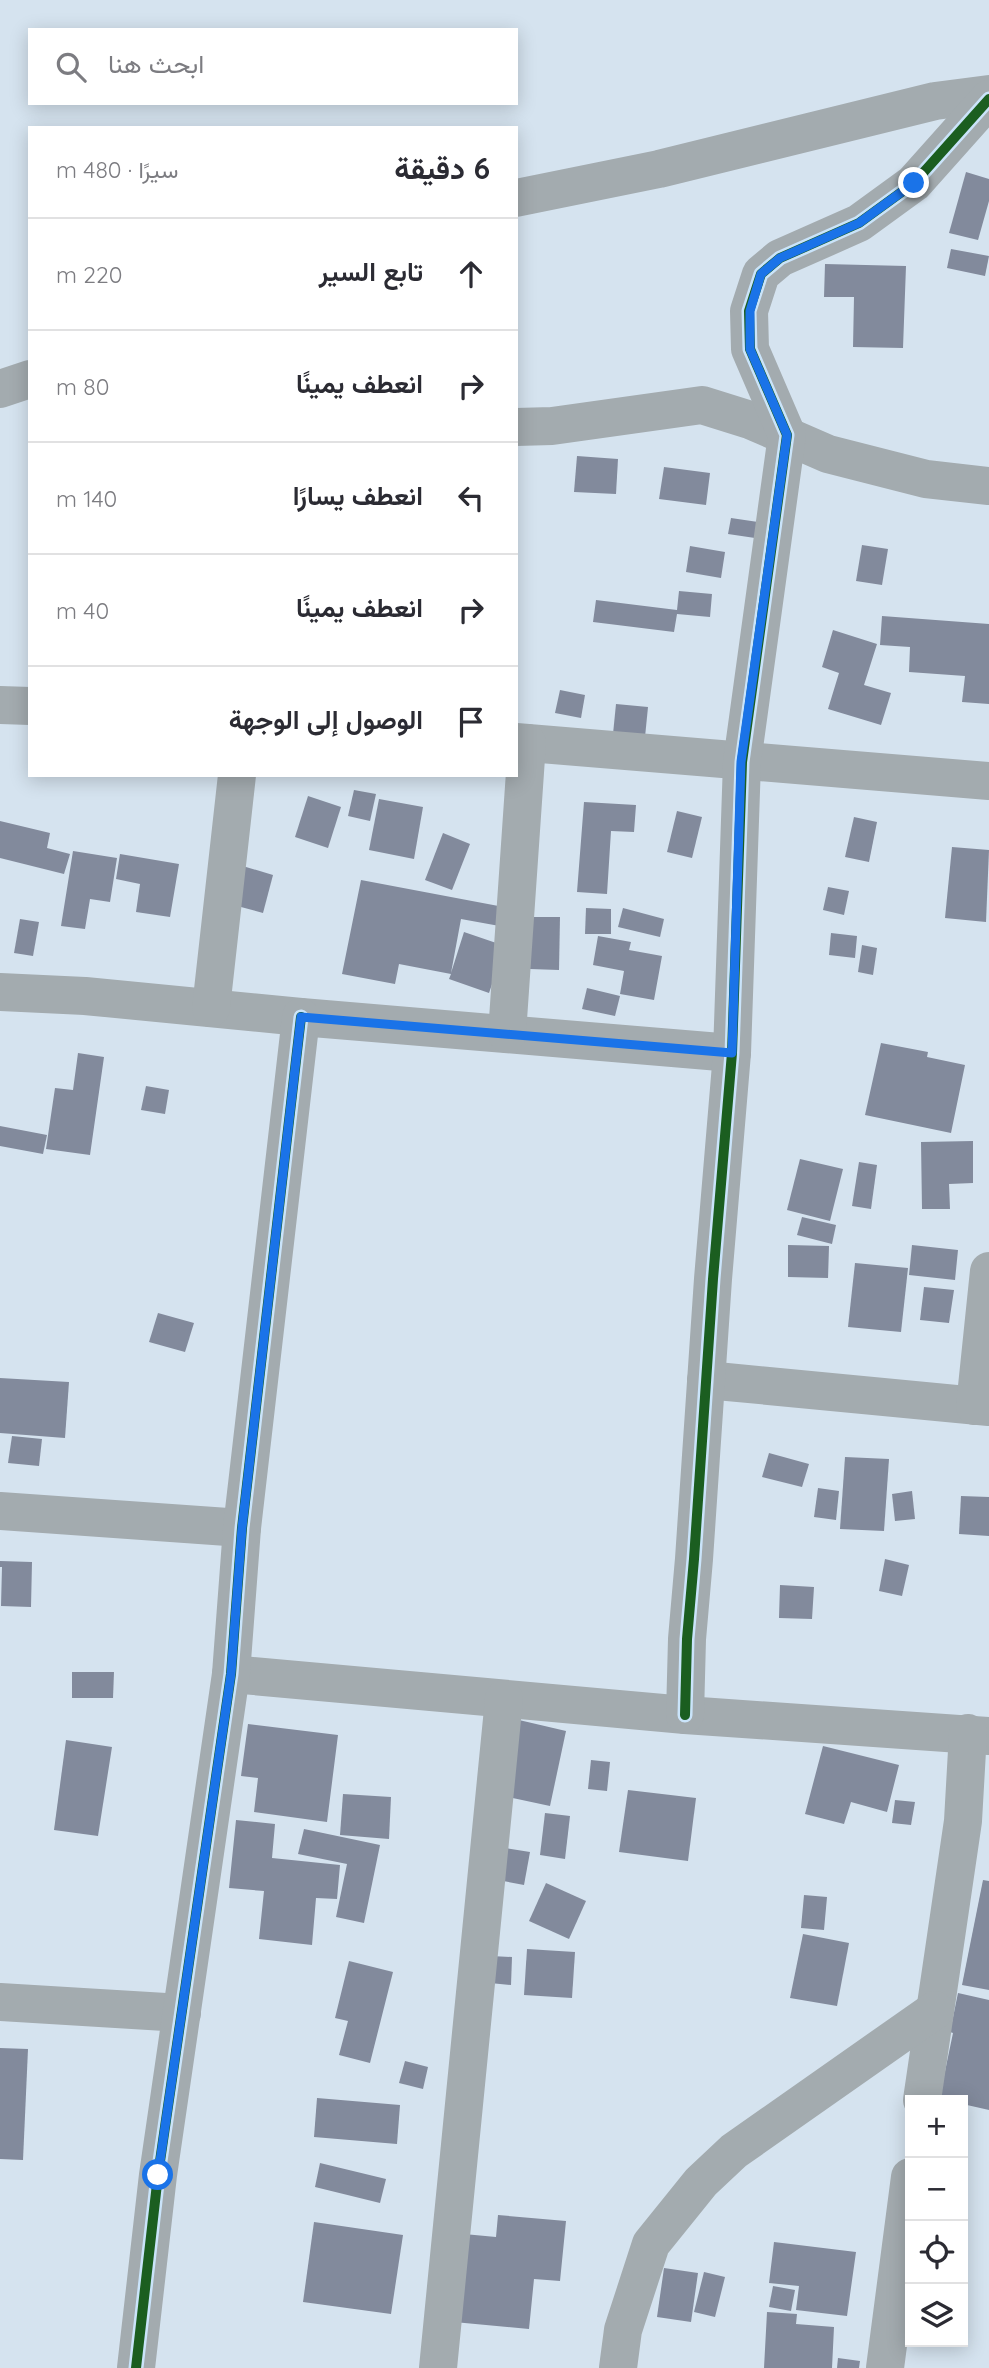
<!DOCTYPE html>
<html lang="ar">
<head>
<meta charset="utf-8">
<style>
	:root { --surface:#fff; --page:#f2f2f3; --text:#2b2b33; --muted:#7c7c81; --line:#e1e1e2 }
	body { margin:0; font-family:Quicksand,Vazirmatn,sans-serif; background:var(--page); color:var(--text); direction:rtl }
	.controls { position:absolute; right:21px; bottom:21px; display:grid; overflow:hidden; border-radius:0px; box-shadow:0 4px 18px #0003 }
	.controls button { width:63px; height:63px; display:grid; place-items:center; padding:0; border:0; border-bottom:2px solid var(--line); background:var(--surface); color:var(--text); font:35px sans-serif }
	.stop { position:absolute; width:21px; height:21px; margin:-16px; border:5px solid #1a73e8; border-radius:50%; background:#fff }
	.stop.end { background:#1a73e8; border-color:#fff; box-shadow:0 2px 7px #0008 }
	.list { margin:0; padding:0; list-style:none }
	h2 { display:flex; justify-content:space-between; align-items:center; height:91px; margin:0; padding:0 28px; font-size:30px }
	h2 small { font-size:23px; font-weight:400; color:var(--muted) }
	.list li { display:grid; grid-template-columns:46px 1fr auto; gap:21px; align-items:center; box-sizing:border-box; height:112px; padding:0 28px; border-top:2px solid var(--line) }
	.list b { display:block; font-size:26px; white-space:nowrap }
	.list em { font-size:23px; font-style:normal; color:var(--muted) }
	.icon { flex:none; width:38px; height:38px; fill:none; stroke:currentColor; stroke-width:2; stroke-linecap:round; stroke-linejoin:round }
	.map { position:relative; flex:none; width:989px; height:2368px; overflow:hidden; direction:ltr }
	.search { position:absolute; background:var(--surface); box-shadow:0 4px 18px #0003; left:28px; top:28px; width:490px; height:77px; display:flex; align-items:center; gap:18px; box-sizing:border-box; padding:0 24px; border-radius:0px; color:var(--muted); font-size:26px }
	.panel { position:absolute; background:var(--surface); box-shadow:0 4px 18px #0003; left:28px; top:126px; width:490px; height:651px; border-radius:0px; direction:rtl }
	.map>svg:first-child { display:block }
	.building { fill:#828a9c }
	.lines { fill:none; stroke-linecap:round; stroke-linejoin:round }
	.street { stroke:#a3abaf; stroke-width:38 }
	.cycleway-casing { stroke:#cae4fa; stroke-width:15 }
	.cycleway { stroke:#1b5e20; stroke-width:10 }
	.route { stroke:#1a73e8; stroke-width:9 }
</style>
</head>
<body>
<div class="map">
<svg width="989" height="2368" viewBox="0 0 989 2368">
	<rect width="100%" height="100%" fill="#d5e3ef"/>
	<!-- building -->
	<g class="building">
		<path d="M966 172 989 179V201L978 240 949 233Z"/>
		<path d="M951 249 989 256 985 276 947 268Z"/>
		<path d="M825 264 906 266 903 348 853 347 854 297H824Z"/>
		<path d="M577 456 618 459 616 494 574 492Z"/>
		<path d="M664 467 710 473 706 505 659 499Z"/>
		<path d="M731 518 758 522 755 538 728 534Z"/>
		<path d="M862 545 888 549 882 585 856 581Z"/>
		<path d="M690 546 725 552 721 578 686 572Z"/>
		<path d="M679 591 712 594 710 617 677 614 674 632 593 622 596 600 677 610Z"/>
		<path d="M882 616 989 624V704L962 702 965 676 909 672 910 647 880 645Z"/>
		<path d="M833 630 877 644 864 685 891 693 881 725 828 709 839 673 822 667Z"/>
		<path d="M560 690 585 695 581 718 555 713Z"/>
		<path d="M616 704 648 707 645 737 613 734Z"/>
		<path d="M354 790 376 794 370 821 348 816Z"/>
		<path d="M308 796 341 807 328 848 295 837Z"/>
		<path d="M379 799 423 807 414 859 369 850Z"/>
		<path d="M584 802 636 805 634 832 611 831 607 894 577 892Z"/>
		<path d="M677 811 702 817 692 858 667 852Z"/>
		<path d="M854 817 877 822 869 862 845 857Z"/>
		<path d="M0 821 50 833 47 848 70 854 64 874 0 858Z"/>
		<path d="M443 833 470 844 452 890 425 880Z"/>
		<path d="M952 847 989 850 986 922 945 918Z"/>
		<path d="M73 851 117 858 110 902 90 899 85 929 61 926Z"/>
		<path d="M120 854 179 864 170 917 136 912 140 884 116 879Z"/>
		<path d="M236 864 273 875 263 913 226 903Z"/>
		<path d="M361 880 509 908 505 927 461 919 451 973 464 932 505 946 489 993 449 979 451 974 399 964 395 984 342 974Z"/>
		<path d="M828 887 849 891 844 915 823 910Z"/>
		<path d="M586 908 611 909V934H585Z"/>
		<path d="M623 908 664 919 660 937 618 927Z"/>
		<path d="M531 917H560L559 970 530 969Z"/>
		<path d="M20 919 39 922 33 956 14 953Z"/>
		<path d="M831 933 857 936 855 958 829 955Z"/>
		<path d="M598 936 631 942 629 950 662 956 654 1000 620 994 624 971 593 965Z"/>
		<path d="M862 945 877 948 873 975 858 972Z"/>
		<path d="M587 988 620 996 615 1016 582 1009Z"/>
		<path d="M881 1043 928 1052 927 1057 965 1065 951 1133 865 1115Z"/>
		<path d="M78 1053 104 1057 90 1155 46 1149 55 1088 73 1090Z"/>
		<path d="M146 1086 169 1090 165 1114 141 1110Z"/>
		<path d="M0 1126 47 1135 43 1154 0 1146Z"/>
		<path d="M973 1141V1183L949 1184 950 1209H922L921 1142Z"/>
		<path d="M800 1159 843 1169 830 1221 787 1210Z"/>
		<path d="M859 1162 877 1165 871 1209 852 1206Z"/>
		<path d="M802 1217 836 1225 832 1244 797 1235Z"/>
		<path d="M788 1245 829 1246 828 1278 788 1277Z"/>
		<path d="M912 1245 958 1250 955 1280 909 1275Z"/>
		<path d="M855 1263 908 1268 901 1332 848 1327Z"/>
		<path d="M924 1287 954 1290 949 1323 920 1320Z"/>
		<path d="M158 1313 194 1323 185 1352 149 1342Z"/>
		<path d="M0 1378 69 1382 65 1438 0 1433Z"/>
		<path d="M12 1436 42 1439 39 1466 8 1463Z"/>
		<path d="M769 1453 809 1464 802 1487 762 1477Z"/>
		<path d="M845 1457 889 1459 884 1531 840 1529Z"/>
		<path d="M818 1488 839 1491 836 1520 814 1517Z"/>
		<path d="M912 1491 915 1519 895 1521 892 1494Z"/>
		<path d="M961 1496 989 1497V1536L959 1534Z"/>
		<path d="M885 1559 909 1565 902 1596 879 1591Z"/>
		<path d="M0 1561 32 1562 31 1607 1 1606 2 1567H0Z"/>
		<path d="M780 1585 814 1587 812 1619 779 1618Z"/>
		<path d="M72 1672H114L113 1698H72Z"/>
		<path d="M519 1720 566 1731 550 1806 503 1796Z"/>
		<path d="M248 1724 338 1735 327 1822 254 1812 258 1778 241 1776Z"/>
		<path d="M66 1740 112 1747 98 1836 54 1830Z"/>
		<path d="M823 1746 899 1765 887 1812 851 1802 844 1824 805 1814Z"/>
		<path d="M591 1760 610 1762 607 1791 588 1789Z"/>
		<path d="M628 1790 696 1798 688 1861 619 1852Z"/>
		<path d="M343 1794 391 1797 389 1839 340 1835Z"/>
		<path d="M895 1800 915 1802 911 1825 892 1823Z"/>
		<path d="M545 1813 570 1816 565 1859 540 1855Z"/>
		<path d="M236 1820 275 1824 272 1858 340 1865 337 1899 316 1898 312 1945 259 1939 264 1891 229 1888Z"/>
		<path d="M304 1829 380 1845 364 1923 336 1917 347 1864 298 1854Z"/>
		<path d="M505 1848 530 1852 524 1885 498 1880Z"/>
		<path d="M983 1880 989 1881V1990L962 1985Z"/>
		<path d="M546 1883 586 1901 569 1939 529 1921Z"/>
		<path d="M804 1895 827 1897 824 1930 801 1928Z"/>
		<path d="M803 1934 849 1943 837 2006 790 1998Z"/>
		<path d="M527 1949 575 1952 572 1998 524 1995Z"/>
		<path d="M491 1956 512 1957 511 1985 490 1983Z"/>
		<path d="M349 1961 393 1972 370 2063 339 2055 348 2021 335 2018Z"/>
		<path d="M958 1993 989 2000V2110L967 2105 964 2121 963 2100H939L953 2033 950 2032Z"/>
		<path d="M0 2048 28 2049 23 2160 0 2159Z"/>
		<path d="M405 2061 428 2067 423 2089 399 2083Z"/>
		<path d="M317 2098 400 2105 397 2144 314 2137Z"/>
		<path d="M320 2163 386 2179 380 2203 315 2187Z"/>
		<path d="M498 2215 566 2221 560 2281 534 2279 529 2329 454 2322 464 2234 496 2237Z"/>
		<path d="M314 2222 403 2235 391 2314 303 2302Z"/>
		<path d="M774 2242 856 2252 847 2316 796 2310 799 2286 769 2283Z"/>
		<path d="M664 2268 698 2273 691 2322 657 2317Z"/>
		<path d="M704 2272 725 2277 715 2317 694 2312Z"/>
		<path d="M773 2286 795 2290 791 2311 769 2307Z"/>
		<path d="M767 2312 797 2314 796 2324 834 2327 832 2368H764Z"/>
		<path d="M914 2342H943V2347L914 2345Z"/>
		<path d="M838 2358 860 2361 859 2368H837Z"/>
	</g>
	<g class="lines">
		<!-- street -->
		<g class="street">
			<path d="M516 198 659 169 935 101 989 94"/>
			<path d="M0 389 30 379"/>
			<path d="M516 427 552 426 702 405 750 420 828 454 926 479 989 486"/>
			<path d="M0 705 30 706"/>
			<path d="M516 742 989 781"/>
			<path d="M0 992 85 996 301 1017 732 1053"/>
			<path d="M211 1008 237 775"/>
			<path d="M507 1034 527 743"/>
			<path d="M706 1380 989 1407"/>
			<path d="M975 1406 989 1271"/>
			<path d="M0 1511 242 1528"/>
			<path d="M231 1674 685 1715 989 1736"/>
			<path d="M685 1715 687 1639 694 1559 713 1279 732 1053 742 762 787 435 750 349 749 311 761 274 780 258 859 223 914 183 989 99"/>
			<path d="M0 2002 182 2013"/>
			<path d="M922 2100 963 1821 968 1733"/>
			<path d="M136 2368 158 2175 231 1674 242 1528 301 1017"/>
			<path d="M438 2368 504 1699"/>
			<path d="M618 2368 623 2330 651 2244 701 2182 734 2151 935 2010"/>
			<path d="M885 2368 910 2177"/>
		</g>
		<!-- cycleway casing -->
		<g class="cycleway-casing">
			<g id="cycleway">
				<path d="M685 1715 687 1639 694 1559 713 1279 732 1053 742 762 787 435 750 349 749 311 761 274 780 258 859 223 914 183 989 99"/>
				<path d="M136 2368 158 2175 231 1674 242 1528 301 1017"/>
			</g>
		</g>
		<!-- cycleway -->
		<use href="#cycleway" class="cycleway"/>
	</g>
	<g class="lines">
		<!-- route -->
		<path class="route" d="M158 2175 231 1674 242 1528 301 1017 732 1053 741 762 787 435 750 349V311L761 274 780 258 859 223 914 183"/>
	</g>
</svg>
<div class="controls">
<button>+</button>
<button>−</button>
<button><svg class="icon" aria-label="locate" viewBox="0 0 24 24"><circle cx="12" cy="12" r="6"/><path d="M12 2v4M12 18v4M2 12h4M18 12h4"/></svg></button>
<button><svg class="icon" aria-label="layers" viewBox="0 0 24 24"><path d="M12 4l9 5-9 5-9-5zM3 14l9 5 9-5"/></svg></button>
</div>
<div class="stop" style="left:158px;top:2175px"></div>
<div class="stop end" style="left:914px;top:183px"></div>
<div class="search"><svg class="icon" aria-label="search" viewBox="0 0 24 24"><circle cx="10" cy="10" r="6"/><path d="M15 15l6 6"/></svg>ابحث هنا</div>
<section class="panel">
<h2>6 دقيقة<small>سيرًا · 480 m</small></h2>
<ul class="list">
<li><svg class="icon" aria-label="ahead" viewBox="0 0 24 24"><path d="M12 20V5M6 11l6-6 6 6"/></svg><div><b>تابع السير</b></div><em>220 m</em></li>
<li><svg class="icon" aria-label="right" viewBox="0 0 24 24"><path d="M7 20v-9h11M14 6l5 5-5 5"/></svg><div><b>انعطف يمينًا</b></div><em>80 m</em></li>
<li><svg class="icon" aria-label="left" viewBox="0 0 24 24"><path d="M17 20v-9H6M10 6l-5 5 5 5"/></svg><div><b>انعطف يسارًا</b></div><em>140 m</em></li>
<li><svg class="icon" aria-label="right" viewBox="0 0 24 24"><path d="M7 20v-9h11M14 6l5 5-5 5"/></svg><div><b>انعطف يمينًا</b></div><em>40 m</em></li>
<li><svg class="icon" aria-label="arrive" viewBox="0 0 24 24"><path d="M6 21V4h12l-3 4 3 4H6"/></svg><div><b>الوصول إلى الوجهة</b></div></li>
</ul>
</section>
</div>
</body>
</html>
